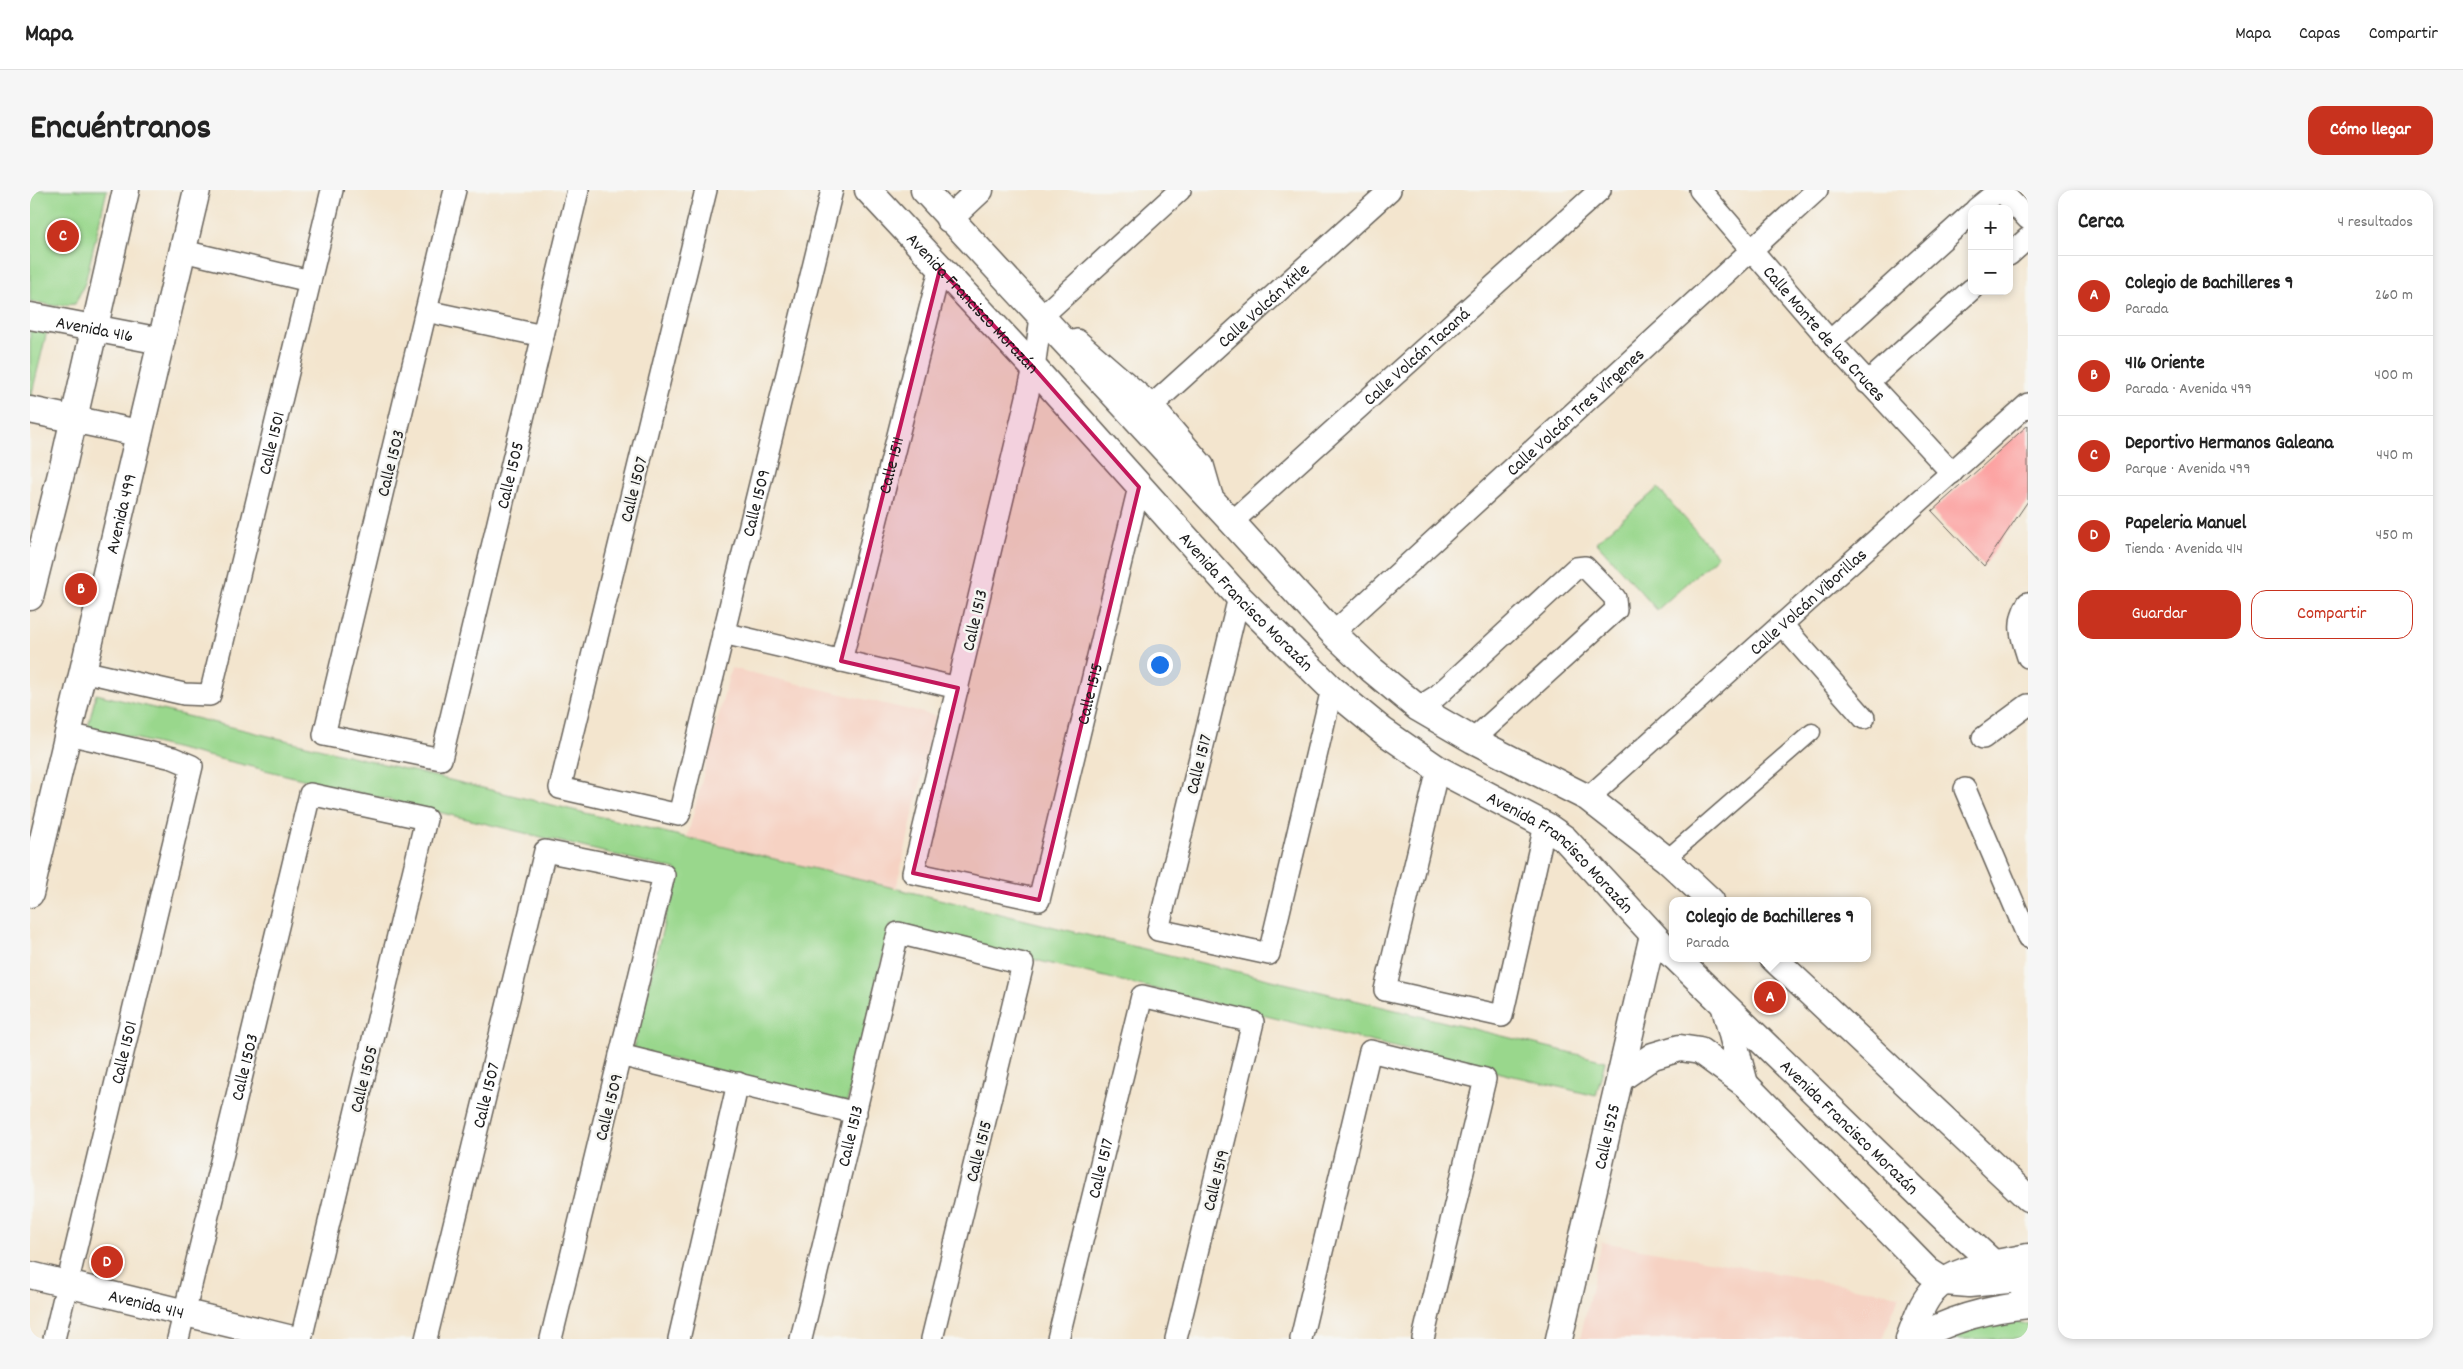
<!DOCTYPE html>
<html lang="es">
<head>
<meta charset="utf-8">
<style>
	:root { --surface:#fff; --page:#f6f6f6; --text:#222; --muted:#767676; --line:#e0e0e0; --accent:#c8321e }
	body { margin:0; font-family:Dekko,sans-serif; background:var(--page); color:var(--text) }
	.controls { position:absolute; right:15px; top:15px; display:grid; overflow:hidden; border-radius:10px; box-shadow:0 2px 8px #0003 }
	.controls button { width:45px; height:45px; display:grid; place-items:center; padding:0; border:0; border-bottom:1px solid var(--line); background:var(--surface); color:var(--text); font:25px sans-serif }
	.you { position:absolute; left:1129px; top:474px; width:18px; height:18px; margin:-12px; border:4px solid #fff; border-radius:50%; background:#1a73e8; box-shadow:0 0 0 8px #1a73e833 }
	.badge { display:grid; place-items:center; width:32px; height:32px; border-radius:50%; background:var(--accent); color:#fff; font-size:16px; font-weight:700 }
	.pin { position:absolute; translate:-50% -50%; border:2px solid #fff; box-shadow:0 1px 5px #0006 }
	.popup { position:absolute; left:1639px; top:707px; width:202px; height:65px; box-sizing:border-box; display:grid; place-content:center; border-radius:10px; background:var(--surface); filter:drop-shadow(0 1px 4px #0005); font-size:16px; white-space:nowrap; color:var(--muted) }
	.popup b { font-size:19px; color:var(--text) }
	.popup::after { content:''; position:absolute; left:50%; top:100%; margin-left:-10px; border:10px solid transparent; border-top-color:var(--surface) }
	.list { margin:0; padding:0; list-style:none }
	h2 { display:flex; justify-content:space-between; align-items:center; height:65px; margin:0; padding:0 20px; font-size:21px }
	h2 small { font-size:16px; font-weight:400; color:var(--muted) }
	.list li { display:grid; grid-template-columns:32px 1fr auto; gap:15px; align-items:center; box-sizing:border-box; height:80px; padding:0 20px; border-top:1px solid var(--line) }
	.list b { display:block; font-size:19px; white-space:nowrap }
	.list p { margin:0; font-size:16px; white-space:nowrap; color:var(--muted) }
	.list em { font-size:16px; font-style:normal; color:var(--muted) }
	.actions { display:flex; gap:10px; padding:15px 20px }
	.actions a { flex:1; padding:11px 0; border:1px solid var(--accent); border-radius:15px; text-align:center; font-size:18px; color:var(--accent) }
	.actions .main { background:var(--accent); color:#fff }
	.map { position:relative; flex:none; width:1998px; height:1149px; overflow:hidden; border-radius:15px }
	header { display:flex; align-items:center; gap:30px; box-sizing:border-box; height:70px; padding:0 25px; background:var(--surface); border-bottom:1px solid var(--line) }
	header strong { font-size:24px }
	nav { display:flex; gap:28px; margin-inline-start:auto; font-size:18px }
	.intro { display:flex; align-items:center; justify-content:space-between; box-sizing:border-box; height:120px; padding:0 30px }
	h1 { margin:0; font-size:35px }
	.button { padding:12px 22px; border-radius:15px; background:var(--accent); color:#fff; font-size:18px; font-weight:700 }
	main { display:flex; gap:30px; padding:0 30px }
	aside { flex:1; background:var(--surface); border-radius:15px; box-shadow:0 2px 8px #0003 }
	.map>svg:first-child { display:block }
	.built { fill:#f6d2c3 }
	.green { fill:#99d78c; stroke:#5a7a54 }
	.building { fill:#fca2a1 }
	.lines { fill:none; stroke-linecap:round; stroke-linejoin:round }
	.pedestrian-casing { stroke:#67625a; stroke-width:19 }
	.minor-casing { stroke:#67625a; stroke-width:24 }
	.tertiary-casing { stroke:#67625a; stroke-width:29 }
	.pedestrian { stroke:#fff; stroke-width:16 }
	.minor { stroke:#fff; stroke-width:21 }
	.tertiary { stroke:#fff; stroke-width:26 }
	.marked { fill:#c2185b; fill-opacity:0.2; stroke:#c2185b; stroke-width:4; stroke-linejoin:round }
	.labels { text-anchor:middle; stroke-width:5; stroke-linejoin:round; paint-order:stroke }
	.street-label { font-size:18px; fill:#1c1c1c; stroke:#f6f6f2 }
</style>
</head>
<body>
<header>
<strong>Mapa</strong>
<nav><a>Mapa</a><a>Capas</a><a>Compartir</a></nav>
</header>
<div class="intro"><h1>Encuéntranos</h1><a class="button">Cómo llegar</a></div>
<main>
<div class="map">
<svg width="1998" height="1149" viewBox="0 0 1998 1149">
	<rect width="100%" height="100%" fill="#f6f6f2"/>
	<filter id="ink" filterUnits="userSpaceOnUse"><feTurbulence type="fractalNoise" baseFrequency=".02" numOctaves="2"/><feDisplacementMap in="SourceGraphic" scale="10" xChannelSelector="R" yChannelSelector="G"/><feConvolveMatrix kernelMatrix="1 2 1 2 8 2 1 2 1" color-interpolation-filters="sRGB"/></filter>
	<filter id="wash" filterUnits="userSpaceOnUse"><feTurbulence type="fractalNoise" baseFrequency=".0096" numOctaves="4" result="noise"/><feDisplacementMap in="SourceGraphic" scale="20" xChannelSelector="R" yChannelSelector="G"/><feGaussianBlur stdDeviation="1.12" result="paint"/><feColorMatrix in="noise" values="0 0 0 0 0 0 0 0 0 0 0 0 0 0 0 0 0 1.4 0 .05"/><feComposite in="paint" operator="in"/></filter>
	<g filter="url(#wash)">
		<rect width="100%" height="100%" fill="#f3e5ce"/>
		<!-- built -->
		<g class="built">
			<path d="M701 478 906 526 866 699 657 648Z"/>
			<path d="M1572 1052 1869 1105 1853 1149H1550Z"/>
		</g>
		<!-- green -->
		<g class="green">
			<path d="M0 0H77L55 93 45 114 25 116 0 111Z"/>
			<path d="M0 138 17 141 1 207H0Z"/>
			<path d="M1628 298 1688 366 1627 420 1566 352Z"/>
			<path d="M66 504 1575 871 1566 906 861 735 817 912 603 860 647 680 58 537Z"/>
			<path d="M1985 1131 1998 1135V1149H1922L1944 1136Z"/>
		</g>
		<g id="blocks">
			<!-- building -->
			<path class="building" d="M1998 235V311L1954 376 1902 321Z"/>
		</g>
	</g>
	<g filter="url(#ink)">
		<use href="#blocks" fill-opacity="0" stroke="#67625a" stroke-width="1"/>
		<g class="lines">
			<!-- pedestrian casing -->
			<g class="pedestrian-casing">
				<path id="pedestrian" d="M1636 669 1782 542"/>
			</g>
			<!-- minor casing -->
			<g class="minor-casing">
				<g id="minor">
					<path id="s1" d="M425 0 294 545 411 569 548 0"/>
					<path id="s2" d="M676 0 530 598 649 625 802 0"/>
					<path id="s3" d="M1670 0 1800 151 1922 283"/>
					<path d="M1946 19 1967 2 1976 6 1998 29"/>
					<path d="M153 61 280 91"/>
					<path d="M1979 65 1998 48"/>
					<path d="M396 121 513 146"/>
					<path id="s4" d="M1011 127 1004 178 883 683 1009 710 1109 297"/>
					<path d="M1011 127 1150 0"/>
					<path d="M1047 150 1123 216 1173 275 1184 313"/>
					<path d="M1800 151 1942 23"/>
					<path d="M1837 193 1942 99"/>
					<path id="s5" d="M1107 229 1360 0"/>
					<path id="s6" d="M1202 332 1570 0"/>
					<path d="M1209 407 1128 740 1239 764 1302 499"/>
					<path d="M1998 413C1986 433 1991 446 1998 467"/>
					<path d="M1753 436 1834 528"/>
					<path d="M693 443 928 498"/>
					<path id="s7" d="M1303 443 1787 0"/>
					<path id="s8" d="M811 471 910 79"/>
					<path id="s9" d="M52 481 154 504 180 505 302 0"/>
					<path d="M1388 518 1407 506 1546 378 1555 377 1585 408 1586 420 1443 550"/>
					<path d="M1953 548 1998 515"/>
					<path d="M1408 579 1355 800 1472 826 1515 635"/>
					<path d="M1935 599 1998 747"/>
					<path id="s10" d="M1558 608 1998 214"/>
					<path d="M590 865 826 923"/>
					<path id="s11" d="M24 1149 162 576 143 568 38 544"/>
					<path id="s12" d="M148 1149 280 604 396 629 271 1149"/>
					<path id="s13" d="M396 1149 515 661 634 685 521 1149"/>
					<path d="M649 1149 708 893"/>
					<path id="s14" d="M771 1149 868 743 993 774 902 1149"/>
					<path id="s15" d="M1028 1149 1112 806 1223 832 1146 1149"/>
					<path d="M1271 1149 1340 861 1455 889 1393 1149"/>
				</g>
			</g>
			<!-- tertiary casing -->
			<g class="tertiary-casing">
				<g id="tertiary">
					<path id="s16" d="M838 0 1004 178 1209 407 1302 499 1353 541 1408 579 1515 635 1535 649 1642 765"/>
					<path d="M894 0 1202 332 1303 443 1341 479 1388 518 1443 550 1558 608 1636 669 1681 711"/>
					<path d="M919 29 950 0"/>
					<path id="s17" d="M0 126 131 151"/>
					<path d="M0 220 108 243"/>
					<path d="M0 407 34 272 96 0"/>
					<path id="s18" d="M0 704 167 0"/>
					<path id="s19" d="M1646 768 1917 1031 1963 1073 1990 1094"/>
					<path d="M1743 768 1998 1008"/>
					<path d="M1695 818 1715 894"/>
					<path d="M1591 888 1623 866 1650 858 1670 861 1715 894 1898 1081 1915 1092 1939 1094 1998 1088"/>
					<path id="s20" d="M0 1085 262 1149"/>
					<path id="s21" d="M1529 1149 1623 745"/>
					<path d="M1879 1149C1885 1134 1890 1116 1901 1103 1925 1076 1965 1074 1998 1067"/>
					<path d="M1886 1149C1921 1128 1958 1119 1998 1115"/>
				</g>
			</g>
			<!-- pedestrian -->
			<use href="#pedestrian" class="pedestrian"/>
			<!-- minor -->
			<use href="#minor" class="minor"/>
			<!-- tertiary -->
			<use href="#tertiary" class="tertiary"/>
		</g>
	</g>
	<!-- marked area -->
	<path class="marked" d="M910 79 1004 178 1109 297 1009 710 883 683 928 498 811 471Z"/>
	<g class="labels">
		<!-- street labels -->
		<g class="street-label">
			<text dy="6" stroke="none"><textPath href="#s16" startOffset="154">Avenida Francisco Morazán</textPath></text>
			<text dy="6" stroke="none"><textPath href="#s5" startOffset="170">Calle Volcán Xitle</textPath></text>
			<text dy="6" stroke="none"><textPath href="#s17" startOffset="66">Avenida 416</textPath></text>
			<text dy="6" stroke="none"><textPath href="#s3" startOffset="190">Calle Monte de las Cruces</textPath></text>
			<text dy="6" stroke="none"><textPath href="#s6" startOffset="248">Calle Volcán Tacaná</textPath></text>
			<text dy="6" stroke="none"><textPath href="#s7" startOffset="328">Calle Volcán Tres Vírgenes</textPath></text>
			<text dy="6" stroke="none"><textPath href="#s9" startOffset="390">Calle 1501</textPath></text>
			<text transform="translate(360 273) rotate(-76)" y="6">Calle 1503</text>
			<text dy="6" stroke="none"><textPath href="#s8" startOffset="202">Calle 1511</textPath></text>
			<text dy="6" stroke="none"><textPath href="#s1" startOffset="972">Calle 1505</textPath></text>
			<text transform="translate(603 299) rotate(-76)" y="6">Calle 1507</text>
			<text dy="6" stroke="none"><textPath href="#s2" startOffset="1059">Calle 1509</textPath></text>
			<text dy="6" stroke="none"><textPath href="#s18" startOffset="391">Avenida 499</textPath></text>
			<text dy="6" stroke="none"><textPath href="#s16" startOffset="559">Avenida Francisco Morazán</textPath></text>
			<text dy="6" stroke="none"><textPath href="#s10" startOffset="295">Calle Volcán Viborillas</textPath></text>
			<text transform="translate(944 430) rotate(-77)" y="6">Calle 1513</text>
			<text dy="6" stroke="none"><textPath href="#s4" startOffset="912">Calle 1515</textPath></text>
			<text transform="translate(1168 574) rotate(-76)" y="6">Calle 1517</text>
			<text dy="6" stroke="none"><textPath href="#s16" startOffset="964">Avenida Francisco Morazán</textPath></text>
			<text dy="6" stroke="none"><textPath href="#s11" startOffset="295">Calle 1501</textPath></text>
			<text dy="6" stroke="none"><textPath href="#s12" startOffset="280">Calle 1503</textPath></text>
			<text transform="translate(333 889) rotate(-76)" y="6">Calle 1505</text>
			<text dy="6" stroke="none"><textPath href="#s13" startOffset="251">Calle 1507</textPath></text>
			<text transform="translate(578 917) rotate(-76)" y="6">Calle 1509</text>
			<text dy="6" stroke="none"><textPath href="#s19" startOffset="242">Avenida Francisco Morazán</textPath></text>
			<text dy="6" stroke="none"><textPath href="#s14" startOffset="209">Calle 1513</textPath></text>
			<text dy="6" stroke="none"><textPath href="#s21" startOffset="208">Calle 1525</textPath></text>
			<text transform="translate(948 961) rotate(-76)" y="6">Calle 1515</text>
			<text dy="6" stroke="none"><textPath href="#s15" startOffset="176">Calle 1517</textPath></text>
			<text transform="translate(1185 990) rotate(-76)" y="6">Calle 1519</text>
			<text dy="6" stroke="none"><textPath href="#s20" startOffset="120">Avenida 414</textPath></text>
		</g>
	</g>
</svg>
<div class="controls">
<button>+</button>
<button>−</button>
</div>
<div class="you"></div>
<div class="pin badge" style="left:1740px;top:807px">A</div>
<div class="popup"><b>Colegio de Bachilleres 9</b>Parada</div>
<div class="pin badge" style="left:51px;top:399px">B</div>
<div class="pin badge" style="left:33px;top:46px">C</div>
<div class="pin badge" style="left:77px;top:1072px">D</div>
</div>
<aside>
<h2>Cerca<small>4 resultados</small></h2>
<ul class="list">
<li><span class="badge">A</span><div><b>Colegio de Bachilleres 9</b><p>Parada</p></div><em>260 m</em></li>
<li><span class="badge">B</span><div><b>416 Oriente</b><p>Parada · Avenida 499</p></div><em>400 m</em></li>
<li><span class="badge">C</span><div><b>Deportivo Hermanos Galeana</b><p>Parque · Avenida 499</p></div><em>440 m</em></li>
<li><span class="badge">D</span><div><b>Papeleria Manuel</b><p>Tienda · Avenida 414</p></div><em>450 m</em></li>
</ul>
<div class="actions"><a class="main">Guardar</a><a>Compartir</a></div>
</aside>
</main>
</body>
</html>
